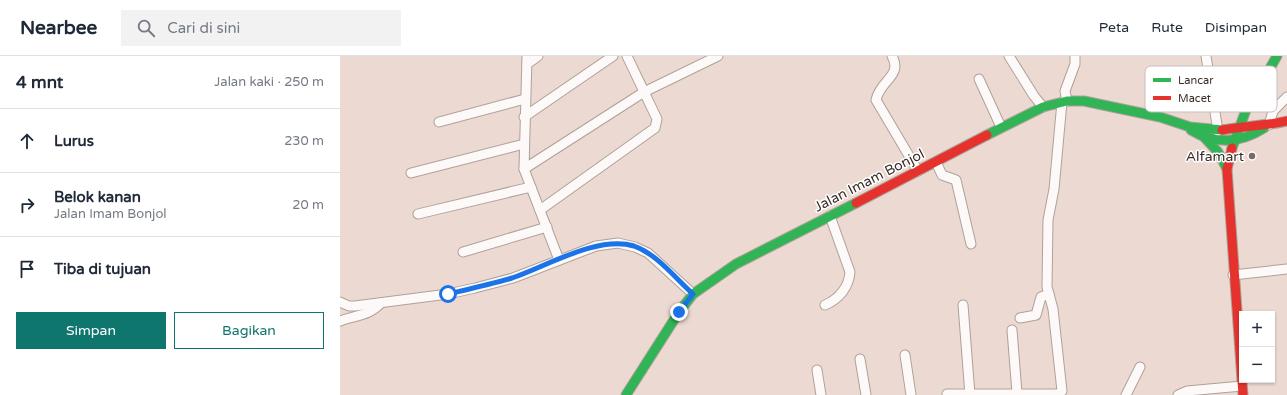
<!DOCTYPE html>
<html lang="id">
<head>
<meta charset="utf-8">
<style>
	:root { --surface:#fff; --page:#f2f2f3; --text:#1f2937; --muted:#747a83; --line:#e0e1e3; --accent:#0f766e }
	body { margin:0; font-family:"Varela Round",sans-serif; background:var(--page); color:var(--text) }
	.controls { position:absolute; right:12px; bottom:12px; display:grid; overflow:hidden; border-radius:0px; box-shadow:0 1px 3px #0004 }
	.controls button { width:36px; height:36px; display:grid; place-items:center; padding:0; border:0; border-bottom:1px solid var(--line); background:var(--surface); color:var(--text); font:20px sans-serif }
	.stop { position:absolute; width:12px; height:12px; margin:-9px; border:3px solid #1a73e8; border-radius:50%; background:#fff }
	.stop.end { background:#1a73e8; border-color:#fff; box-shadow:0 1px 4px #0008 }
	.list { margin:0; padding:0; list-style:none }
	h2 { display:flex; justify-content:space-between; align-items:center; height:52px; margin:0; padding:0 16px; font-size:17px }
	h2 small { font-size:13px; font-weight:400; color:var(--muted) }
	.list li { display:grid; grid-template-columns:26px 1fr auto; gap:12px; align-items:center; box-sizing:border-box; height:64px; padding:0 16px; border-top:1px solid var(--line) }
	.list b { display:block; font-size:15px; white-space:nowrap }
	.list p { margin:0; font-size:13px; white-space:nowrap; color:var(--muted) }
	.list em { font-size:13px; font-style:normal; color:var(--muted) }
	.actions { display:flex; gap:8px; padding:12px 16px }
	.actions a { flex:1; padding:9px 0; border:1px solid var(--accent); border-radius:0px; text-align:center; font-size:14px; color:var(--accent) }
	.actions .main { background:var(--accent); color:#fff }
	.icon { flex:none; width:22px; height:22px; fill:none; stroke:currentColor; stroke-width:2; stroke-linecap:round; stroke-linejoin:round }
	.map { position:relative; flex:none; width:947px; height:339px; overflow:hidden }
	header { display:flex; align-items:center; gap:24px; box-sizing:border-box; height:56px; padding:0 20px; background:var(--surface); border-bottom:1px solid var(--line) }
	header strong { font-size:19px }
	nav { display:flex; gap:22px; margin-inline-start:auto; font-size:14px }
	.search { width:280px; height:36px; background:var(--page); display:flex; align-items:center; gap:10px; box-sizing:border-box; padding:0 14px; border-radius:0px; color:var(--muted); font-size:15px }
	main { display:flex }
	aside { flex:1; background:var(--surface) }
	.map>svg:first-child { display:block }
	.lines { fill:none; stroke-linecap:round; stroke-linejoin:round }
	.street-casing { stroke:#aea19a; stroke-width:11 }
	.fast-casing { stroke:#aea19a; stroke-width:11 }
	.jam-casing { stroke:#aea19a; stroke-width:11 }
	.street { stroke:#fcf9f8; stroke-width:9 }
	.fast { stroke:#30b455; stroke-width:9 }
	.jam { stroke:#e5322d; stroke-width:9 }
	.route { stroke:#1a73e8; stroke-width:5 }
	.poi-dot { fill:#786a64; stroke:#fff; stroke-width:1.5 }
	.labels { text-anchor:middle; stroke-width:3; stroke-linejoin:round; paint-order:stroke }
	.poi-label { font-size:14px; fill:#3a2e28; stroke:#fff; text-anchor:end }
	.street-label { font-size:14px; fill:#3a2e28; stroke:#fff }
	.key { fill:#fff; stroke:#c4c0be; stroke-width:1 }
	.key-label { font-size:11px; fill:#3a2e28 }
</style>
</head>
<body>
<header>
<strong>Nearbee</strong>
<div class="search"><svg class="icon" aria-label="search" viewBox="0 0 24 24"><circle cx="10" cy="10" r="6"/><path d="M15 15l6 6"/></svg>Cari di sini</div>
<nav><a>Peta</a><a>Rute</a><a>Disimpan</a></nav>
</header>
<main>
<aside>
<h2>4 mnt<small>Jalan kaki · 250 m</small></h2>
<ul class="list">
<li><svg class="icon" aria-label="ahead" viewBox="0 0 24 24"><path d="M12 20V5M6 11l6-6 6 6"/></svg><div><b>Lurus</b></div><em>230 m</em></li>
<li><svg class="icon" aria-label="right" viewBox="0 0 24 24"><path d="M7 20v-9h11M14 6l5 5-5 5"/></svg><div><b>Belok kanan</b><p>Jalan Imam Bonjol</p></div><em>20 m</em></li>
<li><svg class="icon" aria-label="arrive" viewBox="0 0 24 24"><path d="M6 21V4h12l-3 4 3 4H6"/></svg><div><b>Tiba di tujuan</b></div></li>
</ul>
<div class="actions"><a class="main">Simpan</a><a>Bagikan</a></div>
</aside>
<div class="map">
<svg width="947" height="339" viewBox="0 0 947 339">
	<rect width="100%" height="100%" fill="#ecdad2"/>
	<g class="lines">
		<!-- street casing -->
		<g class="street-casing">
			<g id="street">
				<path d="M187 0 184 113 219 204"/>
				<path d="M552 0C563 20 540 24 536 44L578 115"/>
				<path d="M669 0 694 40 703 51"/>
				<path d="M866 0 878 75"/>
				<path d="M187 8 198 0"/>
				<path d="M639 23 661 71"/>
				<path d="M727 45 725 35 735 8V0"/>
				<path d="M184 61 273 0"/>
				<path d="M99 66 185 43"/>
				<path d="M929 69 933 55 947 41"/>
				<path d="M596 106 602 119 616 124 631 188"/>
				<path d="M184 113 304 36 378 0"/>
				<path d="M71 117 184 88"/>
				<path d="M200 154 315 72 317 63 287 0"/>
				<path d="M78 158 191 131"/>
				<path d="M123 196 207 171"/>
				<path d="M893 219 947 213"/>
				<path d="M0 246 9 250H15L108 238 135 232 173 222 256 190 278 187 295 191 308 197 353 238"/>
				<path d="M485 249C499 243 509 231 510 216L490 160"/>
				<path d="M623 249 630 339"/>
				<path d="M680 262 696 259 701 241 709 238"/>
				<path d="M0 265C16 259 29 260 41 247"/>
				<path d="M672 274 677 337"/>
				<path d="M565 299 571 339"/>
				<path d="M520 303 526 339"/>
				<path d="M477 314 481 339"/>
				<path d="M607 338H719L722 335 713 253 707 231 708 164 714 133 722 46"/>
				<path d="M786 339 800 311"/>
				<path d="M838 339 847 335 902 330"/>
			</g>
		</g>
		<!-- fast casing -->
		<g class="fast-casing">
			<g id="fast">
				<path d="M851 74C875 89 901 87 924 72"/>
				<path d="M647 79 703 51 727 45H744L820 61 850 71 882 74"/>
				<path d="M864 81 878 96 887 113"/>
				<path d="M892 92 906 54 937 0"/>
				<path d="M286 339 339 256 353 238 396 208 516 147"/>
			</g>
		</g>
		<!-- jam casing -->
		<g class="jam-casing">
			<g id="jam">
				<path d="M882 74C903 70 925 70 947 65"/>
				<path d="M892 92 887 113 903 339"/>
				<path d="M516 147 647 79"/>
			</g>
		</g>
		<!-- street -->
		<use href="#street" class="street"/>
		<!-- fast -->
		<use href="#fast" class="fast"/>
		<!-- jam -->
		<use href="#jam" class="jam"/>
	</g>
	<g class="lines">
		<!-- route -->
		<path class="route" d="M108 238C129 233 151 228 172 222 207 210 258 179 294 190 317 198 335 222 353 238L339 256"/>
	</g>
	<!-- markers -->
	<circle class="poi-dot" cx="912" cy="100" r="4"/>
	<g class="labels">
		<!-- poi labels -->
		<g class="poi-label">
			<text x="904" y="105">Alfamart</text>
		</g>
		<!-- street labels -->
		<g class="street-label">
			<text transform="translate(529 124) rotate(-27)" y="5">Jalan Imam Bonjol</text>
		</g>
	</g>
	<!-- legend -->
	<rect x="805" y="10" width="132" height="46" rx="6" class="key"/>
	<rect x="813" y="22" width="18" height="4" fill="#30b455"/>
	<rect x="813" y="40" width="18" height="4" fill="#e5322d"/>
	<g class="key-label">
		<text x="838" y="28">Lancar</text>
		<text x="838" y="46">Macet</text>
	</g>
</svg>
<div class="controls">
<button>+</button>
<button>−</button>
</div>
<div class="stop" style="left:108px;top:238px"></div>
<div class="stop end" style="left:339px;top:256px"></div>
</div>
</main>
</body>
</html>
